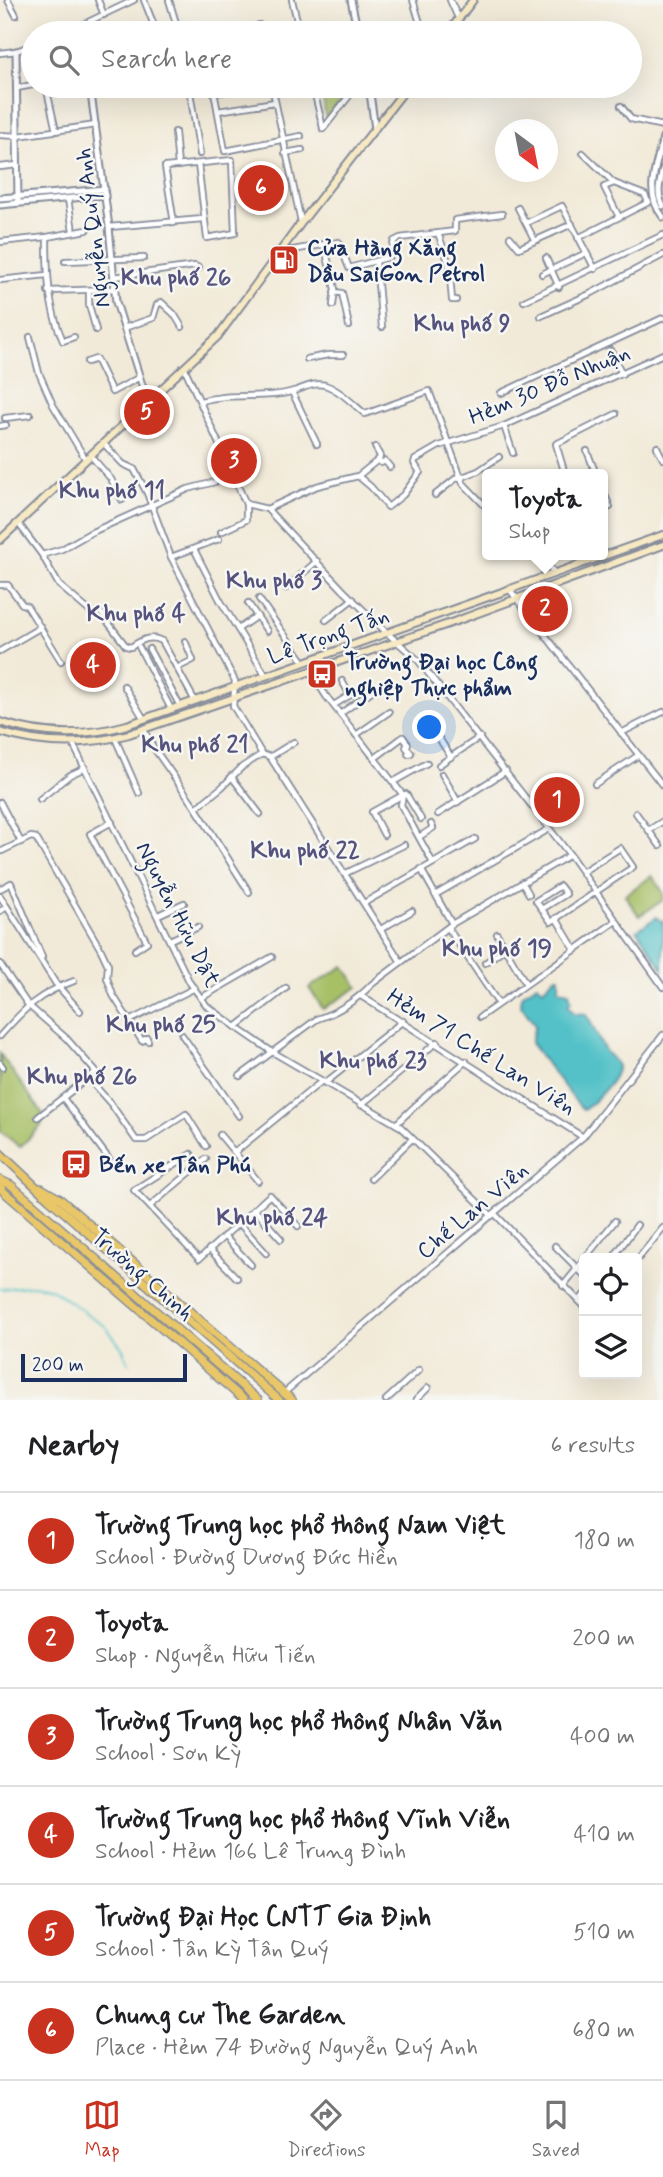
<!DOCTYPE html>
<html lang="en">
<head>
<meta charset="utf-8">
<style>
	:root { --surface:#fff; --page:#f6f6f6; --text:#202124; --muted:#757577; --line:#e0e0e0; --accent:#c8321e }
	body { margin:0; font-family:Mynerve,sans-serif; background:var(--page); color:var(--text) }
	.controls { position:absolute; right:21px; bottom:21px; display:grid; overflow:hidden; border-radius:7px; box-shadow:0 7px 28px #0002 }
	.controls button { width:63px; height:63px; display:grid; place-items:center; padding:0; border:0; border-bottom:2px solid var(--line); background:var(--surface); color:var(--text); font:35px sans-serif }
	.compass { position:absolute; left:495px; top:119px; width:63px; height:63px; border-radius:50%; background:var(--surface); box-shadow:0 7px 28px #0002; rotate:148deg }
	.scale { position:absolute; left:21px; bottom:18px; width:166px; box-sizing:border-box; padding-left:7px; border:4px solid #1b2f5e; border-top:0; font-size:19px; line-height:24px; white-space:nowrap; color:#1b2f5e; -webkit-text-stroke:5px #f6f6f2; paint-order:stroke }
	.you { position:absolute; left:430px; top:728px; width:24px; height:24px; margin:-18px; border:5px solid #fff; border-radius:50%; background:#1a73e8; box-shadow:0 0 0 10px #1a73e833 }
	.badge { display:grid; place-items:center; width:46px; height:46px; border-radius:50%; background:var(--accent); color:#fff; font-size:23px; font-weight:700 }
	.pin { position:absolute; translate:-50% -50%; border:4px solid #fff; box-shadow:0 2px 7px #0006 }
	.popup { position:absolute; left:482px; top:469px; width:126px; height:91px; box-sizing:border-box; display:grid; place-content:center; border-radius:7px; background:var(--surface); filter:drop-shadow(0 2px 5px #0005); font-size:23px; white-space:nowrap; color:var(--muted) }
	.popup b { font-size:26px; color:var(--text) }
	.popup::after { content:''; position:absolute; left:50%; top:100%; margin-left:-14px; border:14px solid transparent; border-top-color:var(--surface) }
	.list { margin:0; padding:0; list-style:none }
	h2 { display:flex; justify-content:space-between; align-items:center; height:91px; margin:0; padding:0 28px; font-size:30px }
	h2 small { font-size:23px; font-weight:400; color:var(--muted) }
	.list li { display:grid; grid-template-columns:46px 1fr auto; gap:21px; align-items:center; box-sizing:border-box; height:98px; padding:0 28px; border-top:2px solid var(--line) }
	.list b { display:block; font-size:26px; white-space:nowrap }
	.list p { margin:0; font-size:23px; white-space:nowrap; color:var(--muted) }
	.list em { font-size:23px; font-style:normal; color:var(--muted) }
	.icon { flex:none; width:38px; height:38px; fill:none; stroke:currentColor; stroke-width:2; stroke-linecap:round; stroke-linejoin:round }
	.map { position:relative; flex:none; width:663px; height:1400px; overflow:hidden }
	.search { position:absolute; background:var(--surface); box-shadow:0 7px 28px #0002; left:21px; right:21px; top:21px; height:77px; display:flex; align-items:center; gap:18px; box-sizing:border-box; padding:0 24px; border-radius:38px; color:var(--muted); font-size:26px }
	.sheet { height:679px; background:var(--surface) }
	nav { display:flex; justify-content:space-around; align-items:center; box-sizing:border-box; height:98px; border-top:2px solid var(--line); background:var(--surface); font-size:19px; color:var(--muted) }
	nav a { display:grid; justify-items:center; gap:4px }
	nav .on { color:var(--accent) }
	.map>svg:first-child { display:block }
	.green { fill:#a7c066; stroke:#617862; stroke-width:2 }
	.water { fill:#53c1c7; stroke:#377892; stroke-width:2 }
	.lines { fill:none; stroke-linecap:round; stroke-linejoin:round }
	.stream { stroke:#53c1c7; stroke-width:2 }
	.minor-casing { stroke:#868c9b; stroke-width:8 }
	.tertiary-casing { stroke:#868c9b; stroke-width:9 }
	.secondary-casing { stroke:#868c9b; stroke-width:10 }
	.primary-casing { stroke:#868c9b; stroke-width:10 }
	.minor { stroke:#fff; stroke-width:4.5 }
	.tertiary { stroke:#fff; stroke-width:5 }
	.secondary { stroke:#f6e9c3; stroke-width:6 }
	.primary { stroke:#e9c769; stroke-width:7 }
	.labels { text-anchor:middle; stroke-width:5; stroke-linejoin:round; paint-order:stroke }
	.street-label { font-size:23px; fill:#1b2f5e; stroke:#f6f6f2 }
	.poi-label { font-size:23px; font-weight:bold; fill:#1b2f5e; stroke:#f6f6f2; text-anchor:start }
	.neighbourhood-label { font-size:24px; font-weight:bold; fill:#55537e; stroke:#f6f6f2 }
</style>
</head>
<body>
<div class="map">
<svg width="663" height="1400" viewBox="0 0 663 1400">
	<rect width="100%" height="100%" fill="#f6f6f2"/>
	<filter id="ink" filterUnits="userSpaceOnUse"><feTurbulence type="fractalNoise" baseFrequency=".0143" numOctaves="2"/><feDisplacementMap in="SourceGraphic" scale="14" xChannelSelector="R" yChannelSelector="G"/><feConvolveMatrix kernelMatrix="1 2 1 2 8 2 1 2 1" color-interpolation-filters="sRGB"/></filter>
	<filter id="wash" filterUnits="userSpaceOnUse"><feTurbulence type="fractalNoise" baseFrequency=".00686" numOctaves="4" result="noise"/><feDisplacementMap in="SourceGraphic" scale="28" xChannelSelector="R" yChannelSelector="G"/><feGaussianBlur stdDeviation="1.57" result="paint"/><feColorMatrix in="noise" values="0 0 0 0 0 0 0 0 0 0 0 0 0 0 0 0 0 1.4 0 .05"/><feComposite in="paint" operator="in"/></filter>
	<g filter="url(#wash)">
		<rect width="100%" height="100%" fill="#f2ead8"/>
		<!-- green -->
		<g class="green">
			<path d="M322 86H354L328 117 325 116Z"/>
			<path d="M652 876 663 892V900L639 916 625 895Z"/>
			<path d="M344 966 358 987 323 1009 309 988Z"/>
			<path d="M0 1054 43 1114 41 1126 20 1147 0 1131Z"/>
		</g>
		<!-- water -->
		<g class="water">
			<path d="M657 917 661 922 663 920V969L637 930Z"/>
			<path d="M556 976H559V990L569 992 571 1001 568 1005 574 1013 586 1014C593 1025 597 1038 604 1049 607 1055 615 1059 617 1066 619 1079 593 1102 584 1110 577 1106 540 1054 531 1043L535 1025 521 1005 522 995 537 984 543 989Z"/>
		</g>
		<g class="lines">
			<!-- stream -->
			<path class="stream" d="M0 1289 38 1285 53 1290 106 1327 122 1348 129 1363"/>
		</g>
	</g>
	<g filter="url(#ink)">
		<g class="lines">
			<!-- minor casing -->
			<g class="minor-casing">
				<g id="minor">
					<path d="M8 0 16 15"/>
					<path d="M98 0 104 15"/>
					<path d="M144 0 157 33"/>
					<path d="M169 0 179 33"/>
					<path d="M292 0 300 33"/>
					<path d="M413 0 423 33"/>
					<path d="M450 0 458 18"/>
					<path d="M259 25 261 33"/>
					<path d="M65 33 134 0"/>
					<path d="M0 53 16 51 33 45"/>
					<path d="M46 86 56 131"/>
					<path d="M189 86 200 154"/>
					<path d="M213 86 225 151 301 136"/>
					<path d="M272 86 301 222"/>
					<path d="M313 86 323 128"/>
					<path d="M17 88 33 85"/>
					<path d="M214 93 261 86"/>
					<path d="M621 106 631 119 663 126"/>
					<path d="M218 111 275 102"/>
					<path d="M323 129 357 86"/>
					<path d="M175 132 178 166"/>
					<path d="M0 135 18 136 96 125"/>
					<path d="M285 153 302 150"/>
					<path d="M583 153 614 183 645 195 648 202"/>
					<path d="M0 167 18 165"/>
					<path d="M614 183 604 187 619 217"/>
					<path d="M68 199 73 231"/>
					<path d="M518 208 535 241"/>
					<path d="M174 223 165 167C187 165 209 162 232 160L235 233 207 238 198 164"/>
					<path d="M526 223 562 206 595 269"/>
					<path d="M109 227 203 219"/>
					<path d="M438 233 449 264 452 300H456"/>
					<path d="M47 237C47 274 48 307 63 341L74 337"/>
					<path d="M510 237 519 248 572 224"/>
					<path d="M578 238 649 202"/>
					<path d="M0 242 47 237 87 230"/>
					<path d="M324 244 335 289 333 305"/>
					<path d="M281 252 339 242 349 268 390 257 394 241 400 238 455 231V220L502 214"/>
					<path d="M546 258 559 287"/>
					<path d="M65 261 144 258"/>
					<path d="M376 262 382 327"/>
					<path d="M542 274 586 253"/>
					<path d="M114 277 195 266 199 268"/>
					<path d="M0 280 47 275"/>
					<path d="M89 290V305L96 330"/>
					<path d="M48 291 115 289"/>
					<path d="M334 292 342 293 349 326"/>
					<path d="M524 301 663 235"/>
					<path d="M541 316 592 293 663 255"/>
					<path d="M124 328 153 318 157 305 161 302 174 314 182 327"/>
					<path d="M30 337 39 373 53 405 86 460"/>
					<path d="M611 351 622 374"/>
					<path d="M307 359 328 355H343"/>
					<path d="M87 362 96 359 112 392 138 378"/>
					<path d="M185 369 246 504 267 509 343 590 387 633 418 660 570 855 663 987"/>
					<path d="M292 392 317 444"/>
					<path d="M501 393 663 318"/>
					<path d="M201 401C231 392 265 400 294 391 305 388 313 382 325 385 340 390 353 404 365 414L429 391 463 483 487 508"/>
					<path d="M5 418 30 415"/>
					<path d="M0 426 6 425"/>
					<path d="M504 426 513 453"/>
					<path d="M104 444 123 464 134 469 147 493 171 557 235 681 233 706 262 754 270 757 401 962"/>
					<path d="M375 447 380 456 379 460"/>
					<path d="M657 447 663 459"/>
					<path d="M587 451 596 474"/>
					<path d="M91 456 111 479 122 500"/>
					<path d="M378 460 381 463 385 461 390 467"/>
					<path d="M565 474 556 444 616 414"/>
					<path d="M358 476 378 460"/>
					<path d="M460 478 478 471 499 457"/>
					<path d="M603 490 610 507 603 510"/>
					<path d="M435 495 459 476"/>
					<path d="M267 509 317 486 358 476 371 487 388 507 403 495 420 472 414 463 415 460 439 446 504 426 663 354"/>
					<path d="M18 523 42 555 59 585 94 615"/>
					<path d="M221 532 246 520V504"/>
					<path d="M194 549 220 600 266 676"/>
					<path d="M42 555 62 549 90 533 188 489 234 477"/>
					<path d="M538 555 555 573"/>
					<path d="M171 557 219 539"/>
					<path d="M0 585H8L22 604 27 606 61 661"/>
					<path d="M286 588 317 561"/>
					<path d="M510 590 663 786"/>
					<path d="M259 599 304 662"/>
					<path d="M248 603 267 631"/>
					<path d="M101 613 126 646 131 647C141 640 150 635 162 641L195 701"/>
					<path d="M326 620 353 599"/>
					<path d="M238 629 257 616"/>
					<path d="M139 647 171 709"/>
					<path d="M149 649 180 706"/>
					<path d="M0 651 41 627"/>
					<path d="M177 668 193 660 185 641"/>
					<path d="M310 671 326 696 403 795 401 805 433 863"/>
					<path d="M124 686 144 719"/>
					<path d="M334 705 350 695 342 681"/>
					<path d="M340 714 373 690"/>
					<path d="M428 721 451 757"/>
					<path d="M144 730 153 747 196 808 222 787 242 767 262 754"/>
					<path d="M621 733 663 712"/>
					<path d="M356 735 389 712"/>
					<path d="M115 738 139 793"/>
					<path d="M73 744 190 983 207 1006 236 1027 271 1051 401 1127 492 1216"/>
					<path d="M270 757 294 742"/>
					<path d="M375 758 403 737 408 744 406 747 411 753 408 754"/>
					<path d="M439 765 480 737"/>
					<path d="M442 774 458 802"/>
					<path d="M231 776 260 814"/>
					<path d="M393 782 427 763"/>
					<path d="M595 784 639 755"/>
					<path d="M40 799 70 775 85 768"/>
					<path d="M0 802 21 842"/>
					<path d="M196 808 249 892"/>
					<path d="M636 813 660 846"/>
					<path d="M438 814 506 771"/>
					<path d="M112 822 90 834 147 942 135 950"/>
					<path d="M649 830 663 821"/>
					<path d="M384 835 372 812 403 795 406 794 421 819"/>
					<path d="M419 837 433 828 431 824"/>
					<path d="M0 852 31 837 36 838 101 950 108 965 107 978 113 995 142 1041 147 1038 148 1041"/>
					<path d="M421 869 452 924"/>
					<path d="M344 874 404 845"/>
					<path d="M522 882 529 894"/>
					<path d="M0 889 11 883 42 957"/>
					<path d="M435 895 549 829"/>
					<path d="M0 896 56 984 80 1011"/>
					<path d="M364 903 475 839"/>
					<path d="M542 909 566 894 560 886 536 901 551 922 633 867 620 848 582 872"/>
					<path d="M0 911 7 907"/>
					<path d="M158 915 184 903"/>
					<path d="M556 918 575 950"/>
					<path d="M448 928 498 1003"/>
					<path d="M381 929 412 911"/>
					<path d="M497 934 526 984"/>
					<path d="M170 940 198 927"/>
					<path d="M485 963 505 948"/>
					<path d="M0 964 28 1005 66 1038 96 1072 88 1078 111 1104 136 1140H146L186 1114 206 1146"/>
					<path d="M361 996 583 1137"/>
					<path d="M201 998 272 957"/>
					<path d="M480 1017 616 921"/>
					<path d="M129 1021 195 988"/>
					<path d="M236 1027 286 988"/>
					<path d="M182 1035 239 1116"/>
					<path d="M0 1036C25 1008 38 994 74 981"/>
					<path d="M0 1063 3 1067"/>
					<path d="M240 1076 317 1019C338 1012 357 1000 372 984L452 924 570 855"/>
					<path d="M325 1083 403 1021"/>
					<path d="M433 1090 466 1061"/>
					<path d="M63 1098 112 1163"/>
					<path d="M361 1105 437 1042"/>
					<path d="M38 1117 88 1078"/>
					<path d="M396 1124 430 1092"/>
					<path d="M220 1135 258 1181"/>
					<path d="M235 1152 322 1081"/>
					<path d="M191 1154 134 1190 199 1259 270 1195 298 1226"/>
					<path d="M371 1179 412 1139"/>
					<path d="M150 1206 206 1159"/>
					<path d="M254 1209 281 1239"/>
					<path d="M495 1214 584 1306"/>
					<path d="M239 1223 266 1253"/>
					<path d="M224 1236 251 1265"/>
					<path d="M555 1246 584 1275"/>
					<path d="M209 1249 237 1278"/>
					<path d="M585 1258 615 1221"/>
					<path d="M613 1258 637 1225"/>
					<path d="M637 1260 663 1228"/>
					<path d="M563 1286 584 1260"/>
					<path d="M579 1301 584 1295"/>
					<path d="M284 1393 583 1137 663 1035"/>
					<path d="M386 1400 419 1370"/>
					<path d="M416 1400 428 1388"/>
				</g>
			</g>
			<!-- tertiary casing -->
			<g class="tertiary-casing">
				<g id="tertiary">
					<path d="M351 0 358 33"/>
					<path d="M76 29 77 33"/>
					<path d="M16 51 18 203"/>
					<path d="M90 86 109 227 116 302 148 404"/>
					<path d="M369 86 375 129"/>
					<path d="M663 137C657 166 643 192 663 217"/>
					<path d="M663 169C660 183 656 193 663 206"/>
					<path d="M0 198 105 189"/>
					<path d="M0 205 105 195"/>
				</g>
			</g>
			<!-- secondary casing -->
			<g class="secondary-casing">
				<g id="secondary">
					<path d="M448 33 473 0"/>
					<path d="M0 540 218 336 301 223 408 86"/>
					<path d="M0 722C43 736 84 737 127 725L663 535"/>
					<path d="M0 732C44 746 85 746 129 734L448 624 663 545"/>
				</g>
			</g>
			<!-- primary casing -->
			<g class="primary-casing">
				<g id="primary">
					<path d="M0 1153 49 1199 279 1400"/>
					<path d="M0 1180 11 1185 258 1400"/>
					<path d="M0 1186 3 1191 244 1400"/>
					<path d="M41 1188 60 1199 292 1400"/>
				</g>
			</g>
			<!-- minor -->
			<use href="#minor" class="minor"/>
			<!-- tertiary -->
			<use href="#tertiary" class="tertiary"/>
			<!-- secondary -->
			<use href="#secondary" class="secondary"/>
			<!-- primary -->
			<use href="#primary" class="primary"/>
		</g>
	</g>
	<!-- icons -->
	<defs>
		<g id="fuel-square" transform="scale(1.575)"><rect x="-9" y="-9" width="18" height="18" rx="4" fill="#c8321e" stroke="#f6f6f2"/><path d="M-5.5-6h7V0h2V4h1.3V-2.5L3-4.5l.8-.8L6-3V5H2.5V1h-1V6h-7ZM-4.2-4.7v3.2H.2V-4.7Z" fill="#fff"/></g>
		<g id="bus-square" transform="scale(1.575)"><rect x="-9" y="-9" width="18" height="18" rx="4" fill="#c8321e" stroke="#f6f6f2"/><path d="M-5-6H5V4H4V6H2V4H-2V6H-4V4H-5ZM-3.5-4V0h7V-4ZM-3.5 1.2v1.5H-2V1.2ZM2 1.2v1.5H3.5V1.2Z" fill="#fff"/></g>
	</defs>
	<g fill-rule="evenodd">
		<use href="#fuel-square" x="284" y="260"/>
		<use href="#bus-square" x="322" y="674"/>
		<use href="#bus-square" x="76" y="1164"/>
	</g>
	<g class="labels">
		<!-- street labels -->
		<g class="street-label">
			<text transform="translate(92 228) rotate(-97)" y="8">Nguyễn Quý Anh</text>
			<text transform="translate(549 384) rotate(-23)" y="8">Hẻm 30 Đỗ Nhuận</text>
			<text transform="translate(328 635) rotate(-20)" y="8">Lê Trọng Tấn</text>
			<text transform="translate(179 914) rotate(63)" y="8">Nguyễn Hữu Dật</text>
			<text transform="translate(482 1051) rotate(32)" y="8">Hẻm 71 Chế Lan Viên</text>
			<text transform="translate(472 1210) rotate(-40)" y="8">Chế Lan Viên</text>
			<text transform="translate(143 1274) rotate(41)" y="8">Trường Chinh</text>
		</g>
		<!-- poi labels -->
		<g class="poi-label">
			<text x="307" y="255">Cửa Hàng Xăng<tspan x="307" dy="26">Dầu SaiGon Petrol</tspan></text>
			<text x="345" y="669">Trường Đại học Công<tspan x="345" dy="26">nghiệp Thực phẩm</tspan></text>
			<text x="99" y="1172">Bến xe Tân Phú</text>
		</g>
		<!-- neighbourhood labels -->
		<g class="neighbourhood-label">
			<text x="176" y="285">Khu phố 26</text>
			<text x="462" y="331">Khu phố 9</text>
			<text x="112" y="498">Khu phố 11</text>
			<text x="274" y="588">Khu phố 3</text>
			<text x="136" y="621">Khu phố 4</text>
			<text x="195" y="752">Khu phố 21</text>
			<text x="305" y="858">Khu phố 22</text>
			<text x="497" y="956">Khu phố 19</text>
			<text x="161" y="1032">Khu phố 25</text>
			<text x="373" y="1068">Khu phố 23</text>
			<text x="82" y="1084">Khu phố 26</text>
			<text x="272" y="1225">Khu phố 24</text>
		</g>
	</g>
</svg>
<div class="controls">
<button><svg class="icon" aria-label="locate" viewBox="0 0 24 24"><circle cx="12" cy="12" r="6"/><path d="M12 2v4M12 18v4M2 12h4M18 12h4"/></svg></button>
<button><svg class="icon" aria-label="layers" viewBox="0 0 24 24"><path d="M12 4l9 5-9 5-9-5zM3 14l9 5 9-5"/></svg></button>
</div>
<svg class="compass" viewBox="-18 -18 36 36"><path d="M0-13l5 13h-10z" fill="#e53935"/><path d="M0 13l5-13h-10z" fill="#757577"/></svg>
<div class="scale">200 m</div>
<div class="you"></div>
<div class="pin badge" style="left:557px;top:800px">1</div>
<div class="pin badge" style="left:545px;top:609px">2</div>
<div class="popup"><b>Toyota</b>Shop</div>
<div class="pin badge" style="left:234px;top:461px">3</div>
<div class="pin badge" style="left:93px;top:665px">4</div>
<div class="pin badge" style="left:147px;top:412px">5</div>
<div class="pin badge" style="left:261px;top:188px">6</div>
<div class="search"><svg class="icon" aria-label="search" viewBox="0 0 24 24"><circle cx="10" cy="10" r="6"/><path d="M15 15l6 6"/></svg>Search here</div>
</div>
<section class="sheet">
<h2>Nearby<small>6 results</small></h2>
<ul class="list">
<li><span class="badge">1</span><div><b>Trường Trung học phổ thông Nam Việt</b><p>School · Đường Dương Đức Hiền</p></div><em>180 m</em></li>
<li><span class="badge">2</span><div><b>Toyota</b><p>Shop · Nguyễn Hữu Tiến</p></div><em>200 m</em></li>
<li><span class="badge">3</span><div><b>Trường Trung học phổ thông Nhân Văn</b><p>School · Sơn Kỳ</p></div><em>400 m</em></li>
<li><span class="badge">4</span><div><b>Trường Trung học phổ thông Vĩnh Viễn</b><p>School · Hẻm 166 Lê Trung Đình</p></div><em>410 m</em></li>
<li><span class="badge">5</span><div><b>Trường Đại Học CNTT Gia Định</b><p>School · Tân Kỳ Tân Quý</p></div><em>510 m</em></li>
<li><span class="badge">6</span><div><b>Chung cư The Garden</b><p>Place · Hẻm 74 Đường Nguyễn Quý Anh</p></div><em>680 m</em></li>
</ul>
</section>
<nav>
<a class="on"><svg class="icon" aria-label="map" viewBox="0 0 24 24"><path d="M3 6l6-2 6 2 6-2v14l-6 2-6-2-6 2zM9 4v14M15 6v14"/></svg>Map</a>
<a><svg class="icon" aria-label="directions" viewBox="0 0 24 24"><path d="M12 3l9 9-9 9-9-9zM9 14v-3h6M13 9l2 2-2 2"/></svg>Directions</a>
<a><svg class="icon" aria-label="saved" viewBox="0 0 24 24"><path d="M7 4h10v16l-5-4-5 4z"/></svg>Saved</a>
</nav>
</body>
</html>
